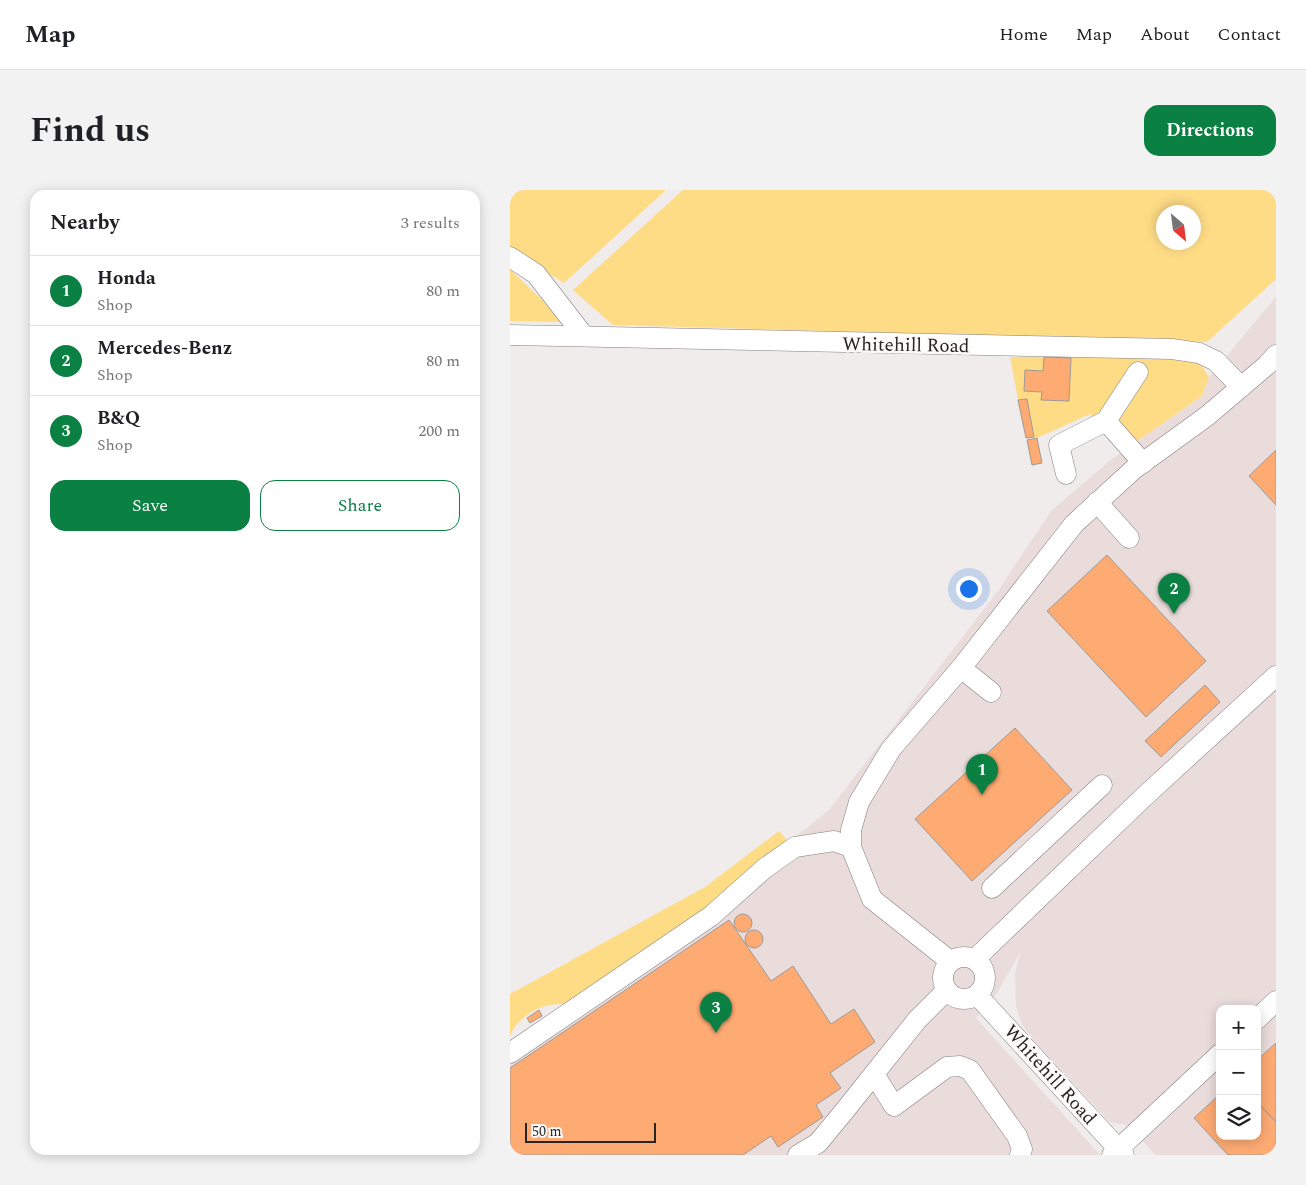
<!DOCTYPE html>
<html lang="en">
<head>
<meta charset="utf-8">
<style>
	:root { --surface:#fff; --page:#f2f2f2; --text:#202124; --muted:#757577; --line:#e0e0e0; --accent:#0b8043 }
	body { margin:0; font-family:Spectral,serif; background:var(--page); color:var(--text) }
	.controls { position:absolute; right:15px; bottom:15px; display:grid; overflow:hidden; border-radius:10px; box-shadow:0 2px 12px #0003 }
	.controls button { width:45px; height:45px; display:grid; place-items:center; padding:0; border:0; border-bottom:1px solid var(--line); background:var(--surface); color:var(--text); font:25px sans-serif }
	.compass { position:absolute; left:646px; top:15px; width:45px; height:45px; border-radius:50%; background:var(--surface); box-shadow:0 2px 12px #0003; rotate:152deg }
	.scale { position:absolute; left:15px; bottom:12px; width:131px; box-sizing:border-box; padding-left:5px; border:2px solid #272525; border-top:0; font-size:14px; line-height:18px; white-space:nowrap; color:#272525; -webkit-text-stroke:4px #fefafa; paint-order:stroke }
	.you { position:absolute; left:458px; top:398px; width:18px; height:18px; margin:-12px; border:4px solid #fff; border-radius:50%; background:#1a73e8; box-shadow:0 0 0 8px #1a73e833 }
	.badge { display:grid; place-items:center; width:32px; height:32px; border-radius:50%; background:var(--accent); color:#fff; font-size:16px; font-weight:700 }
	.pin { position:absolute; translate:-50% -41px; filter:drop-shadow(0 1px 2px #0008) }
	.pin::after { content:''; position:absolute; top:26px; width:18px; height:15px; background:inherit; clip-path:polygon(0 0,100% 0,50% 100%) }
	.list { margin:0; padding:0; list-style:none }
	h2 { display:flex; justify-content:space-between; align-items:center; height:65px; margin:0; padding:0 20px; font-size:21px }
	h2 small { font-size:16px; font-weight:400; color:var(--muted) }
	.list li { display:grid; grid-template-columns:32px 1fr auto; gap:15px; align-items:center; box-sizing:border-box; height:70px; padding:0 20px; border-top:1px solid var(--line) }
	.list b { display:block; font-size:19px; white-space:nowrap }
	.list p { margin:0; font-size:16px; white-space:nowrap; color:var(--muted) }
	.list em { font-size:16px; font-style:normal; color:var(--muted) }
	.actions { display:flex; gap:10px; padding:15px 20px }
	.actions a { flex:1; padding:11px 0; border:1px solid var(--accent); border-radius:15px; text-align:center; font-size:18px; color:var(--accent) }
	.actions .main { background:var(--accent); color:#fff }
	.icon { flex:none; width:28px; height:28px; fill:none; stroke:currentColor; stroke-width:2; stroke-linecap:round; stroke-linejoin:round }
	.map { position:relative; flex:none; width:766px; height:965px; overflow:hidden; border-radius:15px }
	header { display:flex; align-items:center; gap:30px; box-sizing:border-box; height:70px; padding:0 25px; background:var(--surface); border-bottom:1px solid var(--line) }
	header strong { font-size:24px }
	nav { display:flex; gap:28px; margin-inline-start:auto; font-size:18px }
	.intro { display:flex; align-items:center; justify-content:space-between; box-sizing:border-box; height:120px; padding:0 30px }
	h1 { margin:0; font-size:35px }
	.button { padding:12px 22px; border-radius:15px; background:var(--accent); color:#fff; font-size:18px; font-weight:700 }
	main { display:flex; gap:30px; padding:0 30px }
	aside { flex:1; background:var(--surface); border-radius:15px; box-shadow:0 2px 12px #0003 }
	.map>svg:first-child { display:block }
	.built { fill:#e9dcdb; fill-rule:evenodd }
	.green { fill:#fedc86; fill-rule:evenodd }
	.building { fill:#fdaa73; stroke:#9d9a97 }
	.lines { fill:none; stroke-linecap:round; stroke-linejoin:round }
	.minor-casing { stroke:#847f7f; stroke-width:21 }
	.minor { stroke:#fff; stroke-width:20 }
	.labels { text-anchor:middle; stroke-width:5; stroke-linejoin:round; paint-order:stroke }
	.street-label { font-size:19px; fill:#272525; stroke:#fefafa }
</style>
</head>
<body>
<header>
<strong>Map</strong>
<nav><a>Home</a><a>Map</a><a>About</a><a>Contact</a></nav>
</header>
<div class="intro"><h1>Find us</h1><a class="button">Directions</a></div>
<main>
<aside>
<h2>Nearby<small>3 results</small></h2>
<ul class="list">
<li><span class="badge">1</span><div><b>Honda</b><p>Shop</p></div><em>80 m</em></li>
<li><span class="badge">2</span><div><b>Mercedes-Benz</b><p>Shop</p></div><em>80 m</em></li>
<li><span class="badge">3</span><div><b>B&amp;Q</b><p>Shop</p></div><em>200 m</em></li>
</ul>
<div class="actions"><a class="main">Save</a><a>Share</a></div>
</aside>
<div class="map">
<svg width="766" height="965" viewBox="0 0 766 965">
	<rect width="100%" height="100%" fill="#f1ecec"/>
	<!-- built -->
	<path class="built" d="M766 107V965H646L617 935 600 932 527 854 512 835 506 817 505 783 511 761 487 803 466 828 590 965H0V853L197 718 319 620 488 401 541 321 603 268 692 206 699 187ZM710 819H747V946H710Z"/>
	<!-- green -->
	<g class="green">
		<path d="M0 0H156L54 93 0 60Z"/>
		<path d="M173 0H766V89L697 152 103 135 63 100ZM654 22H684V52H654Z"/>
		<path d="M0 79 55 132 0 131Z"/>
		<path d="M500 167H534L533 181 515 180 514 201 532 202V210L559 211 561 168 563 167H664L690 173 699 187 692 206 623 254 614 241 609 227 593 238 580 224 527 248 524 247 517 209 508 210Z"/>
		<path d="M269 641 279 652 197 718 57 814C50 814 43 814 36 816 22 819 5 832 0 846V804L195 697Z"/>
	</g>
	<!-- building -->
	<g class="building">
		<path d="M534 167 561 168 559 211 531 210 532 202 514 201 515 180 533 181Z"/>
		<path d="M517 209 524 247 516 248 508 210Z"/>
		<path d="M527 248 532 273 522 275 517 250Z"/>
		<path d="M766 260V315L739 286Z"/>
		<path d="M597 365 696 471 636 527 537 421Z"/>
		<path d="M695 495 710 512 651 567 635 551Z"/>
		<path d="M505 538 562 600 462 691 405 629Z"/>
		<circle cx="233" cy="733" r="9"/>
		<path d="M219 730 261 791 283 776 321 834 344 819 365 852 320 883 331 898 306 915 313 927 268 957 261 946 233 965H0V878Z"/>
		<circle cx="244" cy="749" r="9"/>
		<path d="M29 820 32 826 20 833 17 828Z"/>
		<path d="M766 853V932L747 912V870Z"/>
		<path d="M710 904V946H747V912L766 932V965H718L684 928Z"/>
	</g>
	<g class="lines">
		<!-- minor casing -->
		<g class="minor-casing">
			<g id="minor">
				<path d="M0 67 26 84 74 146"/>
				<path d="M0 145 662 159 689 163 706 171 731 197"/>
				<path d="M628 182 596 231 633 273"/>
				<path d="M556 284 549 255 596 231"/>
				<path d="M587 312 619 348"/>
				<path d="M451 478 481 502"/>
				<path d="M482 698 592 595"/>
				<circle cx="454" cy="788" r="21"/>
				<path d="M465 769 637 604 766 486"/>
				<path d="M440 771 362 709 341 657V640L349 612 381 559 451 478 564 334 624 279 697 226 757 175 766 165"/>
				<path d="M467 805 614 965"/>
				<path d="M747 829 766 811"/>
				<path d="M0 863 201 726 255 678 285 657 324 651 341 657"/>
				<path d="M364 884 384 916 437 877 450 876 460 880 507 946 512 959 510 965"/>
				<path d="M288 965 308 953 336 919 407 830 436 801"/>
				<path d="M602 965 710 864"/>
			</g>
		</g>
		<!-- minor -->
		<use href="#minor" class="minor"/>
	</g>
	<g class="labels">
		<!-- street labels -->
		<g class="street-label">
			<text transform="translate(396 154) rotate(1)" y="7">Whitehill Road</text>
			<text transform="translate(541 884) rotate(48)" y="7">Whitehill Road</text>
		</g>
	</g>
</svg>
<div class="controls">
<button>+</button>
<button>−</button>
<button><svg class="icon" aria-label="layers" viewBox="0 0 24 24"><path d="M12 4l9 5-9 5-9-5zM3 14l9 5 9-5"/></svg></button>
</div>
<svg class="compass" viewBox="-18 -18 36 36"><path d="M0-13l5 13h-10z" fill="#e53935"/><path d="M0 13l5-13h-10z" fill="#757577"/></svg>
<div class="scale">50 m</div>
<div class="you"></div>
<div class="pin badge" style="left:472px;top:605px">1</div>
<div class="pin badge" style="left:664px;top:424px">2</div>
<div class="pin badge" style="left:206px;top:843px">3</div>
</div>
</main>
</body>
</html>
